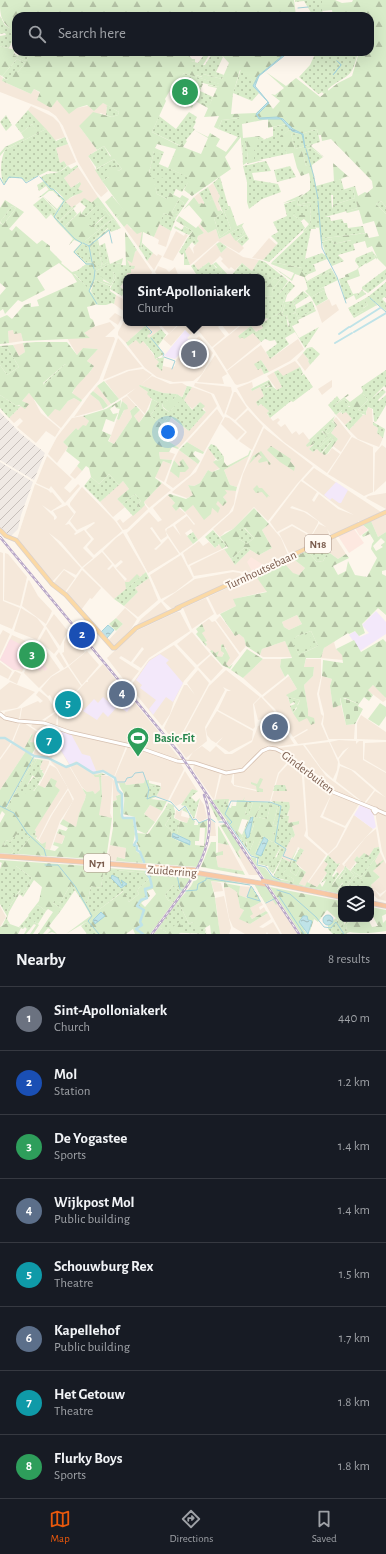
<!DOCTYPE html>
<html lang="en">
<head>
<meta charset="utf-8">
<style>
	:root { --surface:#171b24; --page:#242831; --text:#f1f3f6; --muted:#9ea1a6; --line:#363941; --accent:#ea580c }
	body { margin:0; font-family:"Alegreya Sans",sans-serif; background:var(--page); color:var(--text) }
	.controls { position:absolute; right:12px; bottom:12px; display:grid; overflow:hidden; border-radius:8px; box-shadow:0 4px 16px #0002 }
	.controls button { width:36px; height:36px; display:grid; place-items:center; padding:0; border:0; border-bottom:1px solid var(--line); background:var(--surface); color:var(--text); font:20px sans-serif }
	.you { position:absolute; left:168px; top:432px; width:14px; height:14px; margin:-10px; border:3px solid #fff; border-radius:50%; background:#1a73e8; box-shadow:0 0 0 6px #1a73e833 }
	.badge { display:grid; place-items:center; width:26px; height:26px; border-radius:50%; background:var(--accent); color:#fff; font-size:13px; font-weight:700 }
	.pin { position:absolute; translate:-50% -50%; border:2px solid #fff; box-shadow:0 1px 4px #0006 }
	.popup { position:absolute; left:123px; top:274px; width:142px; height:52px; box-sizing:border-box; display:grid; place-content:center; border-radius:8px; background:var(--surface); filter:drop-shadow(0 1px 3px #0005); font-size:13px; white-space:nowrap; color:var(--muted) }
	.popup b { font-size:15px; color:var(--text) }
	.popup::after { content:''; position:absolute; left:50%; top:100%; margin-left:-8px; border:8px solid transparent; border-top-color:var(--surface) }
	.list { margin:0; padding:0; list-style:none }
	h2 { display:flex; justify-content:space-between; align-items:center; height:52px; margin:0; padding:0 16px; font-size:17px }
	h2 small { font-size:13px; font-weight:400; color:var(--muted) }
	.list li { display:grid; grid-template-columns:26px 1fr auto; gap:12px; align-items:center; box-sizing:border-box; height:64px; padding:0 16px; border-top:1px solid var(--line) }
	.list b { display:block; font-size:15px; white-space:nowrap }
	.list p { margin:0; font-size:13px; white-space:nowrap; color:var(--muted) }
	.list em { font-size:13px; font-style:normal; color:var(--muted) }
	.icon { flex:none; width:22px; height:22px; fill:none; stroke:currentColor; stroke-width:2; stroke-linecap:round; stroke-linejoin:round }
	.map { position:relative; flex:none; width:386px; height:934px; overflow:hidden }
	.search { position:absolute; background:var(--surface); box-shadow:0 4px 16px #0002; left:12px; right:12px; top:12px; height:44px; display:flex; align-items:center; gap:10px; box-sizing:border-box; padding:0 14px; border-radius:12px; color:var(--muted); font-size:15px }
	.sheet { height:564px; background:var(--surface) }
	nav { display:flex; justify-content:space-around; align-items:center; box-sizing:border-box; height:56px; border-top:1px solid var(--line); background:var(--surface); font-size:11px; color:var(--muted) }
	nav a { display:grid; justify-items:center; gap:2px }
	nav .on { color:var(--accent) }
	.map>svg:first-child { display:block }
	.residential { fill:#f5e8da }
	.commercial { fill:#fde8e0 }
	.industrial { fill:url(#industrial-furrows) }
	.education { fill:#f3e8fa }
	.medical { fill:#fbdfe3 }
	.grass { fill:url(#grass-dots) }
	.forest { fill:url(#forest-firs); fill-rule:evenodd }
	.cemetery { fill:url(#cemetery-stones) }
	.park { fill:url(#park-tufts) }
	.pitch { fill:#d8ecc9 }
	.water { fill:url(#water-ripples); stroke:#a5d3da }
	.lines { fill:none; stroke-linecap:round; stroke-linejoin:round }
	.stream { stroke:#a5d3da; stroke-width:1 }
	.canal { stroke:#bfe3e8; stroke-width:2 }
	.river { stroke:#bfe3e8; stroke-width:2.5 }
	.secondary-casing { stroke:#d6c0b0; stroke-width:4.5 }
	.primary-casing { stroke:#dad1cd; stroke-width:5 }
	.trunk-casing { stroke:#dad1cd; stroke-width:5.5 }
	.secondary { stroke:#fff; stroke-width:3 }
	.primary { stroke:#fbd9a5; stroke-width:3.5 }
	.trunk { stroke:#f9c8a4; stroke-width:4 }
	.rail-casing { stroke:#b9a8c9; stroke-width:2.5 }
	.rail { stroke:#fffaf3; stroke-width:1; stroke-dasharray:3; stroke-linecap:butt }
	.trunk-bridge-casing { stroke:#dad1cd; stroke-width:5.5; stroke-linecap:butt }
	.trunk-bridge { stroke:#f9c8a4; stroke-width:4 }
	.labels { text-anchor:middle; stroke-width:4; stroke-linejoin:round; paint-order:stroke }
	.shield { fill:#fffaf3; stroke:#a28b7f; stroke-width:1 }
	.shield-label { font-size:11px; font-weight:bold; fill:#7a5c4d }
	.street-label { font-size:12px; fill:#7a5c4d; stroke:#fffaf3 }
	.leisure-label { font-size:12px; font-weight:bold; fill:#27864d; stroke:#fffaf3; text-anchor:start }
</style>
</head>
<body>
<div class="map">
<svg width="386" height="934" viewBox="0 0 386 934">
	<defs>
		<pattern id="industrial-furrows" width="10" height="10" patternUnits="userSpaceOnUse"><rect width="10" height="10" fill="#efe9e4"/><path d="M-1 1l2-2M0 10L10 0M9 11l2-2" fill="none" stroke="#c7c0bb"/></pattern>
		<pattern id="grass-dots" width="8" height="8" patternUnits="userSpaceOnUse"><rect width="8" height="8" fill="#d8ecc9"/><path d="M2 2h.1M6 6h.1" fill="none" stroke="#b4c2a5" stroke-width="1.8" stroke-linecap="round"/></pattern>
		<pattern id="forest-firs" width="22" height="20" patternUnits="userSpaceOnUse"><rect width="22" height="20" fill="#d8ecc9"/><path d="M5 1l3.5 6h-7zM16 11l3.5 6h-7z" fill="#b4c2a5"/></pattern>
		<pattern id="cemetery-stones" width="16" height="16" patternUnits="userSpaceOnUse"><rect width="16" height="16" fill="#d8ecc9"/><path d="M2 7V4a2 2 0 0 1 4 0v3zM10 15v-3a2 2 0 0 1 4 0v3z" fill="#b4c2a5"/></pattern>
		<pattern id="park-tufts" width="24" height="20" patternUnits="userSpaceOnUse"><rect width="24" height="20" fill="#d8ecc9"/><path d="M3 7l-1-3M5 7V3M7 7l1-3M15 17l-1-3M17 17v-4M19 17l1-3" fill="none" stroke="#b4c2a5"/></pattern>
		<pattern id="water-ripples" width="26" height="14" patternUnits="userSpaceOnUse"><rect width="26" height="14" fill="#bfe3e8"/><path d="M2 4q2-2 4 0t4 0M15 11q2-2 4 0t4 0" fill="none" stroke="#a0bbbe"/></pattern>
	</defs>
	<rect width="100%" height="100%" fill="#fdf6ec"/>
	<!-- residential -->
	<g class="residential">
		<path d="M0 75 3 78 2 81 31 94 34 89 40 93 51 108 56 100 77 108 103 103 107 105 106 115 101 113 79 126 97 150 88 156 108 191 101 197 95 190 78 162 63 126 56 116 49 111 0 92Z"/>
		<path d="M31 106 53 117 59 123 65 137 55 140 28 110Z"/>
		<path d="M68 144 76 162 67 166 64 161 60 163 56 148Z"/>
		<path d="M78 167 98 197 91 203 84 199 72 208 65 201 83 191 78 189 79 182 71 189 64 178Z"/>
		<path d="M213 183 220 196 218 201 221 210 218 212 208 187Z"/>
		<path d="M199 193 205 204 203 205 199 204 194 197Z"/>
		<path d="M127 224 131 229 143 231 139 248 124 227Z"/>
		<path d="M159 224 171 231 166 247 158 244 159 240 154 237Z"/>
		<path d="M200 224 208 233 216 229 219 239 230 233 244 248 239 253 218 241 190 265 185 251 189 246 194 254 193 248 199 241 197 239 198 236 204 233 198 226Z"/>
		<path d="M176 231 184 236 185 234 188 235 173 261 163 257Z"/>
		<path d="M269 238 277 245 263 260 252 258Z"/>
		<path d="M216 244 221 253 227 247 243 257 259 260 252 271 242 263 235 270 231 267 229 269 221 261 223 259 220 256 211 265 209 262 198 270 194 264Z"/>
		<path d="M137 250 152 272 150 277 147 274 140 275 139 277H127V272L134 266H130L127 263V260H129Z"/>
		<path d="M153 253 157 256 158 254 162 256 154 270 147 261Z"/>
		<path d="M158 266 166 269 169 272 175 267 179 277H159L155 272Z"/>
		<path d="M116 295 123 299 126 296 125 312 114 304Z"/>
		<path d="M329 299 332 306 336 304 339 310 322 323 316 306Z"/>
		<path d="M115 313 122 317 118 325 109 319Z"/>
		<path d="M126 317V323H157L161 329 149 339 147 336 148 330 145 326 126 343 118 335V332Z"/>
		<path d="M267 318 261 324 263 328 256 332 251 326 238 336 242 337 254 333 261 342 227 370 213 348 244 323H262V320Z"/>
		<path d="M110 322 115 328 105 337H114L115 339 99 380 82 400 72 394 78 382 90 372 94 366 87 361 98 349 83 348 77 355 67 338H89L84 333 90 328Z"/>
		<path d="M159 323H179L169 334Z"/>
		<path d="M181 323H188L195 331 190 335 185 330 171 346 163 339Z"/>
		<path d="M192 323H242L229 334 221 324 218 327 225 336 212 347Z"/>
		<path d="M13 330 21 333 23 341 9 343 8 331Z"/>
		<path d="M199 336 213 353 202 374 193 381 173 382 157 377 145 368 128 346 136 340 143 341 159 362 156 366 162 370 163 366 172 368 175 366 176 360Z"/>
		<path d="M118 338 142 367 127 370 103 380Z"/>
		<path d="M298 339 304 349 290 361 269 372 261 360V368L264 374 248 382 237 385 235 384 227 371 261 345 270 359Z"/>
		<path d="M23 343 25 352 19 356 13 345Z"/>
		<path d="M303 353 309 360 308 361 310 365 305 371 297 360Z"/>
		<path d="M215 355 227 374 222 377 224 384 197 382Z"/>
		<path d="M295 361 300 367 283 377 280 374 278 370Z"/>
		<path d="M143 369 152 375 137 388 139 386 148 392 152 398 145 414 127 395 136 388 119 399 105 381 129 371Z"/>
		<path d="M274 372 282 387 277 390 267 376Z"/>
		<path d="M152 376 170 384 182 383 187 386 182 397 177 394 163 393 140 385Z"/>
		<path d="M332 380V387L322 395 318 389Z"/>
		<path d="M252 382 253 387 251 389 252 391 260 387 264 396 259 406 261 404 267 407 269 411 267 414 273 421 278 418 280 420 277 423 281 427 285 424 292 434 296 431 299 435 303 432 310 441 306 445 310 444 312 446 309 449 313 452 317 449 324 455 328 454 332 448 340 454 327 473 284 442 260 420 246 404 237 388Z"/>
		<path d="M195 383 231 387 232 392 224 415 214 394 194 386Z"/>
		<path d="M97 386 111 404 108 406 103 399 93 391Z"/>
		<path d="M192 387 211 394 217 406 179 448 168 441 163 435 171 418 189 431 206 412 200 402 192 409 184 400Z"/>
		<path d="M234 392H236L247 408 235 420 226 414Z"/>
		<path d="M29 393 35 398 34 400 41 413 60 429 55 437 46 431 36 443 17 427 23 421 20 418 14 423 9 418 21 406 24 408 22 401Z"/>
		<path d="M90 394 99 401 103 409 74 417Z"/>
		<path d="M127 396 136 406 130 411 132 417 114 444 109 441 117 419 119 420 127 405 122 401V399Z"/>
		<path d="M74 398 81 402 61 428 48 417 55 408 60 411 68 401Z"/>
		<path d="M367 407 372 409 373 425 378 428 377 433 383 438 379 447 358 439 349 430 363 415H366Z"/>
		<path d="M217 409 223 418 204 452 187 442Z"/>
		<path d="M140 410 144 415 139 423 134 416Z"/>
		<path d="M248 410 263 426 252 450 239 441 247 432 236 421Z"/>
		<path d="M346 411 352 419 345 425 336 415 340 412 342 414Z"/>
		<path d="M83 416 89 421 86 427 78 430 76 428 63 442 68 447 57 463 48 454 57 437 72 418Z"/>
		<path d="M225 417 229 418 245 432 237 440 221 424Z"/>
		<path d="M336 417 351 436 341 452 333 446 338 439 331 433 337 425 333 420Z"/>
		<path d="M264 428 313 466 297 484 268 521 254 507 233 529 225 532 220 537 213 529 233 511 243 474Z"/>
		<path d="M352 437 373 447V492L364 496 328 474Z"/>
		<path d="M382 445 386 448V481L374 492 375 453Z"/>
		<path d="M208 448 216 457 214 462 220 468 212 472 208 470 200 483 194 486 188 485 193 495 187 498 173 493 172 492 196 472Z"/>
		<path d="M179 450 198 464 190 475 173 488 166 483 170 471 177 476 182 470 181 465 179 466 174 460Z"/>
		<path d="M159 452H169L175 454 172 460 160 459Z"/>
		<path d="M47 456 72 479 64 488 70 493 78 484 80 486 65 503 51 486 49 489 36 483Z"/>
		<path d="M249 456 237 487 230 485 224 470Z"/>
		<path d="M163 461 171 464 164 482 155 477Z"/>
		<path d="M77 466 82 471 75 479 70 475Z"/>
		<path d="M314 468 381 512 360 522 358 521V523L331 535 327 529 330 536 290 555 279 533 292 526 310 536 313 534 319 524 326 527 307 512 292 506 290 508 304 512 318 521V523L312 534H309L292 524 277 532 270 522 301 481 317 492 312 500 314 502 319 494 338 509 354 515 339 507 303 480Z"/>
		<path d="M123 481 129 489 117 499 125 507 113 517 100 502Z"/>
		<path d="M162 483 171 490 149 508 144 502Z"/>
		<path d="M35 484 48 490 51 493 52 492 62 504 51 511 42 505 54 517V520L56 519 57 517 53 511 67 505 74 514 65 525 69 524 76 532 74 534 75 535 84 530 91 539 83 548 93 558 82 567 61 542 49 533 81 568 76 575 64 569 52 582 17 539Z"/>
		<path d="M82 487 115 521 122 531 94 555 87 547 94 539 86 530 95 523 94 522 77 530 70 521 76 512 70 505V503Z"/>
		<path d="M224 489 236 491 234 504 229 513 198 540 191 529 185 533 193 544 180 553 166 532 167 529 173 526 181 536 175 525 187 516 194 525 195 524 185 512 192 505 212 508 217 512 215 504 218 501 227 502 223 497Z"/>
		<path d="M386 493V509L366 498 368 496Z"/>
		<path d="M168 495 175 503 176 511 179 508 186 514 165 529 167 536 161 540 152 527 150 528 161 543 154 549 156 550 168 538 179 554 148 573 127 533 149 512 158 522 162 520 153 508Z"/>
		<path d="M145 505 148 509 127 529 123 530 117 521 120 519 123 523Z"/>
		<path d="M386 515V532L378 537 371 521Z"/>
		<path d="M269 524 281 538 288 555 249 573 233 570 194 576 190 566 224 549 235 565 250 550 259 555 272 548 262 530Z"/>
		<path d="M123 533 146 572 114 599 83 568 102 552 112 564 107 569 109 570 113 566 125 581 127 579 116 568 123 562 121 560 115 565 103 551 116 538Z"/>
		<path d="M335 537 346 554 338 559 327 551 323 543Z"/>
		<path d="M199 541 203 546 209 542 215 548 220 544 222 549 188 565 183 553Z"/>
		<path d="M0 552 3 553V601L20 608 12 629 0 624Z"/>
		<path d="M5 553 8 554 27 577 20 606 4 600Z"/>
		<path d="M181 555 193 578 175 592 161 599 150 575Z"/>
		<path d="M292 558 305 568 299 575 293 574 283 562Z"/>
		<path d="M64 570 75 578 65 592 53 584Z"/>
		<path d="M82 570 101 588 92 599 90 598 81 610 66 593Z"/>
		<path d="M233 572 240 573 242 576 172 609 163 601 195 579Z"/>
		<path d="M255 575 268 591 234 599 236 606 217 615 208 597Z"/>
		<path d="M149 578 158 600 138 617 124 606 138 592 134 589Z"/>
		<path d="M29 580 38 596 52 611 46 624 22 606 28 581Z"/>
		<path d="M206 598 214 614 192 629 183 608Z"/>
		<path d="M161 602 168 611 136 626 141 619Z"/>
		<path d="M21 608 37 618 44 627 37 640 14 631Z"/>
		<path d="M125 608 137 619 131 629 114 647 108 641 123 624 116 618Z"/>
		<path d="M177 612H180L190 631 149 658 141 668 133 663 144 649 142 647 131 662 121 656 119 658 139 671 128 685 107 658 134 632Z"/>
		<path d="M54 614 68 631 60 646 46 626Z"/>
		<path d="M297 615 302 624 289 630 284 627 282 622Z"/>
		<path d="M220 616 235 636 239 634 244 638 246 646 240 653 216 620Z"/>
		<path d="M209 619 212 622 215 621 239 655 229 667 226 664 227 656 226 648 221 645V651L224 652 222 657H218L206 646 207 644 202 633V624Z"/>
		<path d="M46 629 58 649 54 654 39 641Z"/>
		<path d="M3 630 10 634 0 656V635Z"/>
		<path d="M192 632 210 654 197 665 177 644Z"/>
		<path d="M68 634H70L85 652 69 665 62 653 64 652V642Z"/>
		<path d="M12 635 35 645 22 672 12 669 0 660Z"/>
		<path d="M285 641 292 657H263L260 655 262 649Z"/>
		<path d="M334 642 336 649 343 655V660L321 658 324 648 328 644Z"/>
		<path d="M37 645 48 653 60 670 51 676 39 688 24 673Z"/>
		<path d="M174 645 195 668 184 681 174 701 170 714 162 726 130 687 149 660Z"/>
		<path d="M87 651 99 665 82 685 69 666Z"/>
		<path d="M59 652 67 666 64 668 56 656Z"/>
		<path d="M211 655 223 668 211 681 198 667Z"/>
		<path d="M263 659H281L280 667 285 677 262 695 243 678Z"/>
		<path d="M306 659H321V677L317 694 321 714 323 716 321 724 328 740 298 744 294 738 308 730 307 729 293 737 275 709 263 697 289 676 297 689 287 695 293 713 308 717V709L304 685 313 676 314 667H304Z"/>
		<path d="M0 662 12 671 8 679 0 675Z"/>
		<path d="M103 664 158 731 180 759 179 760 142 747 93 735 70 731 58 726V712L86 682H88V680Z"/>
		<path d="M68 667 81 686 58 710 50 695 48 696 41 689 51 677Z"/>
		<path d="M198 670 209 683 179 739 175 743 164 728 184 685H187L195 695 187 683Z"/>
		<path d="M226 670 260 697 253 704 255 727 253 729 218 710 227 691H231L223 687 225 690 205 727 207 741 186 758 176 744 181 738 209 686Z"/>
		<path d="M15 671 21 674 17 684 9 680Z"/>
		<path d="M322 676 332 679 330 686 333 707 341 705 346 725 355 724 354 739H329L323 724 324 714 319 694Z"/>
		<path d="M10 682 35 692 17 708 0 711V690Z"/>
		<path d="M373 685 385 695 386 700 383 702 367 690Z"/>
		<path d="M39 691 48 698 56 711 42 720H20L22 708 38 701 40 703 43 701 36 695Z"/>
		<path d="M261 697 273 710 276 715 258 720 254 704Z"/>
		<path d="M21 708 19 720 4 715 5 712Z"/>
		<path d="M217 711 253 731 252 740 229 752 217 744 223 737 216 743 211 740 207 735 206 729Z"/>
		<path d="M55 713 57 714 56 726 43 722Z"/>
		<path d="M0 715 18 721 19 724 12 741 0 758Z"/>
		<path d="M361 715 386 732V740L357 739V723Z"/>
		<path d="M278 719 294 744 264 749 243 770 226 772 188 760 193 752 202 746 210 752 216 746 225 754H232L252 742 258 726Z"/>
		<path d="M24 723 39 733 54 738 43 755 46 757 50 752 54 754 51 759 33 755 36 748 34 743 29 742 33 735 31 734 26 751 0 790V760L13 742 20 724Z"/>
		<path d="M33 723H41L58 729 55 736 51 737 37 730 31 726Z"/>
		<path d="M59 730 126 746 114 777 104 771 97 775H94L99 776 100 791 95 794 93 791 87 792 82 787 60 749 56 738Z"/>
		<path d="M339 740 356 741V744L359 741H363V760L386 773V813L366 803 375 791 385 797 355 771 340 764 339 759 349 747 343 751 338 758 330 742Z"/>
		<path d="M329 742 338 762 337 770 333 779 321 768 305 745Z"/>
		<path d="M365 743 386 742V772L364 759Z"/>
		<path d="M303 745 326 776 361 802 334 791 303 771 278 748Z"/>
		<path d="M128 746 181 764 184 769 168 800 156 797 161 788V783L146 780 145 783 126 785 125 783 117 784V788L121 794 117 795V800L113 801V781Z"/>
		<path d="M269 749H274L286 755 290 759 278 773 270 801 253 802 244 800 245 798 243 800 233 801 215 800 222 773H233L231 782 234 786 256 791 257 790 234 785V773L247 769 262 752Z"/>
		<path d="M43 760 49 761V763L44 774 40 767Z"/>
		<path d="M52 760 64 767 69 766 86 795 76 828 63 819 74 799 57 768 51 762Z"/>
		<path d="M291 761 301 772 302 777 306 830 304 836 326 855 305 886 299 884 306 872 296 863 304 850 298 847 290 862 282 858 289 841 295 835 292 826 299 821 288 823 289 802 271 801 279 774Z"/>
		<path d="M194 764 220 772 214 800 193 770Z"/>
		<path d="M50 765 56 768 68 788 50 816 38 840 35 835 36 831 34 830 60 790 48 783 45 788 39 786Z"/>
		<path d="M340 766 351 770 374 790 364 803 336 781Z"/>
		<path d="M185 771 197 790 194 791 192 789 184 802 176 806 170 800Z"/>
		<path d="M304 774 332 794 359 804 345 826 323 816 331 795 320 817 345 828 336 846 328 854 308 836Z"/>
		<path d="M101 775 109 776 113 779 110 813 112 818 98 815 102 797Z"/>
		<path d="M68 790 73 801 60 821 50 850 45 849 39 840 52 815Z"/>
		<path d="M200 799 204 805 207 818 200 822 196 818Z"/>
		<path d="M150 805 162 811 155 822 144 814Z"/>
		<path d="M176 810 179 812 182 810 181 816 189 818 187 823 175 818Z"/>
		<path d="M379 812 386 815V861L382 851 376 818V814Z"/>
		<path d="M354 815 373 829 342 864 345 867 339 874 336 870 340 864H337L328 855 337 847Z"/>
		<path d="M211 820 215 823 216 836H210Z"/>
		<path d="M376 829 379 847 374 848 369 856H362L359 858 357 856 354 860 356 862 350 870 344 865 366 837Z"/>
		<path d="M57 833 65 836 61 845 54 842Z"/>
		<path d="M218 843 229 845 243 871 218 867 216 856 223 855 218 853Z"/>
		<path d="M110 845 126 848 125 859 118 857 116 861 107 860Z"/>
		<path d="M241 847 259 875H249L240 859 241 857 238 852Z"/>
		<path d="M380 852 386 864V890L380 894 374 889 380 897 386 891V901L378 899 371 893 370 886 380 877 373 871 377 866 375 861Z"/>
		<path d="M324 861 328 864 327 873 317 887 308 883Z"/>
		<path d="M211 881 221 883 223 891 214 892Z"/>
		<path d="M240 886 250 887 247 898 239 895Z"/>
		<path d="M229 887 237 892 240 908 244 909 242 916 244 921 250 924 268 913 271 919 259 927 263 928 273 922 280 934H268L267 932 266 934H245L233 927 229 918 224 888Z"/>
		<path d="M224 896 231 928 229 934H219V925L217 918 218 916 215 898Z"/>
		<path d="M272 899 276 904 278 903 299 934H282L265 903Z"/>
		<path d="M261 902 263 905 259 907 260 910 264 907 266 911 252 919 250 916V908Z"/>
		<path d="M0 906 6 917 0 927Z"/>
	</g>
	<!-- commercial -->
	<g class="commercial">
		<path d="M363 525 368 530 360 536 355 528Z"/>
		<path d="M354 529 364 543 349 553 338 536Z"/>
		<path d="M251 557 265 566 252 571 247 562Z"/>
	</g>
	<!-- industrial -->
	<g class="industrial">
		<path d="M0 412 20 433 45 453 34 480 0 460Z"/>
		<path d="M0 462 33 482 21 515 18 529 11 536 7 535 0 528Z"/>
	</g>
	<!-- education -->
	<g class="education">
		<path d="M185 330 190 335 187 338 191 342 175 359 164 356Z"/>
		<path d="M336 482 348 490 341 503H339L332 498 330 500 324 495Z"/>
		<path d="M376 611 386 622V634L360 651 349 635 355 631 360 637 369 633 362 625Z"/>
		<path d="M160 654 169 660 166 663 183 683 173 702 166 697 153 715 149 709 156 700 140 688 142 685 136 680 149 661Z"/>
		<path d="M128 695 134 703 127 712 118 706Z"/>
		<path d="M103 697 116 708 108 717 103 712 97 720 83 711 94 699 98 703Z"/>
		<path d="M59 731 71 734 82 754 90 756 97 773 84 768 76 761 70 765 60 749 56 738Z"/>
		<path d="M360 805 366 806 373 812 376 827 373 829 354 815Z"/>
	</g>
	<!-- medical -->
	<path class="medical" d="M10 639 32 650 29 656 40 661 47 669 45 671 42 668 40 671 34 666 35 663 28 660 23 669 14 670 0 660Z"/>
	<!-- grass -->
	<g class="grass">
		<path d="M295 0H322V11L327 16H313L304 1 295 2Z"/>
		<path d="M0 16 5 25 11 29V33L15 36 9 48 0 46V36L6 35 5 33 0 34Z"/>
		<path d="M20 52H31L26 61 13 55 14 53 18 56Z"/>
		<path d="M206 52H211L203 65H205L213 52H219L223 57 216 72 224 75 222 79 203 74V77L196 75 191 70V61L198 63Z"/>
		<path d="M316 52H358C351 81 349 72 328 89V99L322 92 319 94 317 93 299 77 310 65Z"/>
		<path d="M17 59 25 63 18 72 15 71 7 80 2 76Z"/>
		<path d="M241 69 255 83 253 86 259 93 252 101 233 93Z"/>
		<path d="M184 73 220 84 218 87 203 83 196 86 180 78Z"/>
		<path d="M200 91 213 97 209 107 196 100Z"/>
		<path d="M107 105 119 112 118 115 112 117 106 115Z"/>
		<path d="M28 110 45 128 37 132 32 124 21 133 15 125Z"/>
		<path d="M189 112 197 117 195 121 196 122 193 128 195 129 181 146 152 132 159 116 176 129Z"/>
		<path d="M6 115 12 125 6 131 0 122Z"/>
		<path d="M240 118 239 135 238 137 218 129 222 120Z"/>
		<path d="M287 124 291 129 281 136 287 154 254 161C254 153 253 144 259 137L263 140 273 136V127Z"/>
		<path d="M46 129 56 141 65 137 68 144 56 148 60 163 64 161 67 166 59 172 48 171 26 182 21 178H9L4 185C0 175 0 160 5 150Z"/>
		<path d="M317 129 320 142 295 149 291 133 301 134Z"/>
		<path d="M242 140H246L248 162 243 165Z"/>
		<path d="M104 146 111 158 96 167 88 156Z"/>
		<path d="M311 148 323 157 312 165C312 172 315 179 316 186L341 179 344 190 333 193 353 189 355 198 333 205V195H331L332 209 333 206 356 200 358 208 325 217H330L331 221 342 219 344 223H347L348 228 363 226 365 233 325 238 322 237V228L310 227 311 202 297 205 299 198 310 190V164L306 166 302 151Z"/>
		<path d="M154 150 163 154 159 164 191 178 182 192 176 189 173 195 170 193 167 199 157 194 152 177 149 174Z"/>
		<path d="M114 159 122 169 118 171 112 167 109 177 102 181 95 170Z"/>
		<path d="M266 161 271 171 252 173 254 180 278 184 281 192 262 199 249 209 247 202V182L243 166Z"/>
		<path d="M77 165 78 167 64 178 71 188 80 182 81 184 78 189 83 191 81 193 65 199 54 189 49 190 46 186 39 191 37 185 44 181 41 177C53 170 55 177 68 166L71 169Z"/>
		<path d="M290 166 296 177 277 182 274 170Z"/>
		<path d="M220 177 229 209 224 211 231 229 220 237 214 218 223 213 218 201 220 196 213 183Z"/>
		<path d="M208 187 213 199 205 204 199 193Z"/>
		<path d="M43 197 56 211 54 216 51 213 46 217 33 205Z"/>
		<path d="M84 198 106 211 112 219 97 230 94 226 106 215 90 227 86 222 95 207 86 216 81 214 86 207 80 202Z"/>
		<path d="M179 199 184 203 177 215 172 212Z"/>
		<path d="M296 200V206L307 205 310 215H293L300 220 305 228 269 262 263 260 278 243 271 236 278 232 273 222 287 216 284 204Z"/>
		<path d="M65 201 72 208 59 221 55 216Z"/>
		<path d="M381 201 386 207V214L376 204Z"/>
		<path d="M12 206 16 208 3 225 0 222Z"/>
		<path d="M73 209 77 214 63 228 58 223Z"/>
		<path d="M164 213 176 218 171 231 159 224Z"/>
		<path d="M113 219 121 228 111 232 108 228 88 245 85 243V241Z"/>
		<path d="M175 226 182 230 184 226 193 231 189 235 174 228Z"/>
		<path d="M241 227 244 232 234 239 230 233Z"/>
		<path d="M307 229H311L305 259 322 253 326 256 322 242 331 239 334 244 352 240 355 250 338 255 344 261 332 266 327 259 312 265H314L316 271 304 276 301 270 302 268 272 262Z"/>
		<path d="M246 234 249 239 242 246 237 241Z"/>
		<path d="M192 236 197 243 195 245 192 242 185 251 190 265H184V253L182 255 179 252 188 238Z"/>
		<path d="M97 240 102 267 93 264 90 247Z"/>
		<path d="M220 242 227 247 221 253 216 244Z"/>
		<path d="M105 243 108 262 103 265 99 246Z"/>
		<path d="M142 243 153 253 147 261 141 250Z"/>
		<path d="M82 244 88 246 92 263 86 262 75 252Z"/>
		<path d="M370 252 373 253 375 257 356 270 359 267 355 261 356 258Z"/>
		<path d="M259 260 265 262 281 275 278 280 275 278 265 290 262 289V277H230L242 263 252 271Z"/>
		<path d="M209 262 211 265 213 264 216 268 218 267 222 272 214 277H198L191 266 194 264 198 270Z"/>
		<path d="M122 263 121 265 135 266 134 269H131V273H127L126 283 124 282 120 287 126 291V293L124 292 122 296 110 289 116 277 112 270 114 277 111 284 95 274 96 271 109 264Z"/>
		<path d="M86 264 92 265 95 271 89 290 74 273Z"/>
		<path d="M386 269V279L368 293 362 289V287Z"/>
		<path d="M332 270 338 280 309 294 306 282Z"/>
		<path d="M283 276 288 281 277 297 289 281 295 286 286 294 280 313 271 317 280 314 281 316 286 315 288 327H290L287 314 282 315 285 304 293 303 296 312 292 314 296 313 299 323 292 326 299 338 319 327 305 348 295 332 285 338 289 344 270 359 266 352 277 344 275 340 270 341 265 339 261 342 253 333 244 339 242 337 240 339 238 336 251 326 256 332 263 328 261 324 268 319 267 318 262 320V297L273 296 272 290Z"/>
		<path d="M345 277 353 294 358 293 356 296 362 290 366 294 356 300 354 295 345 300 339 279Z"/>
		<path d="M95 280 110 286V291L116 295 114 304 112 303 106 305H98L94 295 91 291Z"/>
		<path d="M386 282V298L384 297 382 299 386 303V311L372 300 369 296Z"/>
		<path d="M324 290 328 299 316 306 311 297Z"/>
		<path d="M304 292 309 296 295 305 294 299Z"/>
		<path d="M364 299 368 305 363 308V311L354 316 348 308Z"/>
		<path d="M312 301 315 309 299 318 296 309Z"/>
		<path d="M145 326 151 332 147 336 149 338 161 329 166 335 158 346 164 354 155 359 154 354 143 341 140 344 136 340 128 346 126 343Z"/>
		<path d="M7 347 19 367 7 375 0 365V348Z"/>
		<path d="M312 347 320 354 310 365 308 361 309 360 303 353 307 348Z"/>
		<path d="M164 357 162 371 156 366 159 362 156 359Z"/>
		<path d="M261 360 269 372 264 374 261 368 258 370 254 364Z"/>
		<path d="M65 364 68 366 43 385V384Z"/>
		<path d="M300 367 303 373 301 376 304 374 313 387 293 402 291 401 270 418 267 413 269 411 261 404 258 406 256 402 264 396 260 387 269 383 270 385 265 388 273 387 277 390 282 387 274 372 278 370 283 376Z"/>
		<path d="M386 370V388L384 386 371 399 383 389 386 392 378 400 379 401 386 395V405L376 422 374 421 373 409 368 407 366 412 358 410 368 400 362 393 363 391 361 387Z"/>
		<path d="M140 385 163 393 177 394 173 400 175 403 168 410 165 407 173 400H168L162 404 163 408 169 412 182 398 187 386 192 387 184 400 192 410 200 402 205 406 202 409 206 412 189 431 172 418 170 415 163 424 150 416 159 403 152 399 147 394 148 392 139 386Z"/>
		<path d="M0 395 17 406H21L9 418 0 408Z"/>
		<path d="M337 396 340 400 333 406 344 399 349 404 346 407H351L363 415 349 430 345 425 352 419 346 412 342 414V410L336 415 328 405Z"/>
		<path d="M331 421 336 425 328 434 326 432 330 426 325 432 323 429Z"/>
		<path d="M373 422 385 429 383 438 377 433 378 428 373 425Z"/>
		<path d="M321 431 327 436 319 446 320 447 332 436 334 438 321 453 317 449 313 452 309 449 314 444 312 440Z"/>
		<path d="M211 444 216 446 224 457 218 461 208 448Z"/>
		<path d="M109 474 119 485 100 502 84 486 91 477 99 484Z"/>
		<path d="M135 494 141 501 137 505 141 509 133 516 122 504Z"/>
		<path d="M244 528 254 538 247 544 239 539V530Z"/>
		<path d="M213 530 227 546 222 549 219 544 215 548 205 537Z"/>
		<path d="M193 532 198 540 193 544 187 536Z"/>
		<path d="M245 547 250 550 235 565 231 559Z"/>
		<path d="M319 547 327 554 323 561 317 562 309 553Z"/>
		<path d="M146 572 149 578 135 588 138 592 124 606 114 599Z"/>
		<path d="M311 631 318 646 299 655 291 641 297 636Z"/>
		<path d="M288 697 300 700 293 713 290 706 295 704 294 702 290 704Z"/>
		<path d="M33 758 35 759 20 785 24 784 37 759 43 760 40 767 41 769 36 775 33 774 27 786 33 777 37 779 39 777 41 778C39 782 38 786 35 789 31 795 16 798 12 810L6 809Z"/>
		<path d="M149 785 161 788 156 797 151 799 147 796Z"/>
		<path d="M275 785H285L287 791H273Z"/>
		<path d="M192 789 198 791 191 797 196 802 200 798 194 819 186 806 181 805Z"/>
		<path d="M225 799 224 804H227L225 807H217L212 800Z"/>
		<path d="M248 801 253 802 249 814 245 815Z"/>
		<path d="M271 801 289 802 290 807 287 816 279 815 277 826 273 825 278 805Z"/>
		<path d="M168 803 173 805 175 811 174 818 180 821 177 834 190 841 189 846 171 837 172 831 165 825 171 816V810L165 809Z"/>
		<path d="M261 803H271L267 819 256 817Z"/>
		<path d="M254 816 255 821 250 837 254 841 249 852 246 847 247 840 243 843 241 840 250 817Z"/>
		<path d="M281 817 287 818 292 837 286 848 275 842 273 831 277 832Z"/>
		<path d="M23 826 30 836 34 830 36 831 35 835 37 836 36 838 32 835 17 854H11L14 851 7 845 5 846 3 844 7 840 10 842Z"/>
		<path d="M262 836 280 846 270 869 268 866 258 864 259 859 254 856Z"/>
		<path d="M281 847 286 849 274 871 271 870Z"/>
		<path d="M379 847 380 852 361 877 351 870 362 857 366 861 374 848Z"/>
		<path d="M300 848 304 850 296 863 300 868 296 876 290 871 292 868 290 865Z"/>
		<path d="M328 855 337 864 340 863 332 876 333 877 337 872 339 874 331 886 322 888 326 880 321 883 327 873 324 870 328 864 324 861Z"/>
		<path d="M282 858 290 862 282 876 284 873 294 879 293 882 273 877Z"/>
		<path d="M2 866H16L32 878 22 896 19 894 21 889 15 897 14 896 15 894H12L7 889 15 898 7 910 9 912 7 919 10 924 7 923 2 926 7 916 0 904V869Z"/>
		<path d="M345 866 354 875 344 889H341V891H337L343 883 339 880 346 870 344 869Z"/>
		<path d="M104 867 107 869 145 873 149 879 137 890 139 894 129 902 123 891 91 916 84 904 88 900 91 886 101 888Z"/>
		<path d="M356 876 362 879 364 883 359 889H352L348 885Z"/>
		<path d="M71 884 75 890 62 909 53 903 55 899 60 903Z"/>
		<path d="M173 885 181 892 173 903 168 900 165 895Z"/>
		<path d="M178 901 189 924 193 922 204 928 206 934 166 932 159 927Z"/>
		<path d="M38 905 46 911 38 924 33 921 27 929 25 927 23 929 19 927Z"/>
		<path d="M336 918 341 926 345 919 344 925 348 919H352L346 925 347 932 345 934H333L328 929V925Z"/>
		<path d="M86 922 97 934H87L81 926Z"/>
	</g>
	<!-- forest -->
	<g class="forest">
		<path d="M0 0H294L296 16H16V37L11 33V29C0 21 0 13 0 0Z"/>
		<path d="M322 0H335L342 3 352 2 353 0H386V207L381 201 376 204 386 214V267L377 258V260L376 258 366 264 367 261 375 257 373 253H370L372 251 377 257 372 246 367 248 365 241 353 244 351 240 334 244 331 239 321 242 319 228H322V237L325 238 367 233 369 238 379 236 374 221 363 224 359 210 347 213 346 211 358 208 356 201 333 206V205L355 198 353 189 333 194V193L355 186 358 196 365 192 367 193 373 188 372 181 331 139 322 141 321 135H318L317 129 301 134 291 133 295 149 313 144 311 146 324 157 311 148 307 149 308 151H302L306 166 310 163V172L313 176 310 178 309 173 301 176 297 168 293 153 287 154 280 136 291 129 286 124 268 128V119L242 124 243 138 259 136 264 139 263 140 259 138 257 140V149L254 150V160H263L247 164 248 162 246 141H242L241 153V137L225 157 231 169 192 196 184 190 190 178 168 168 176 149 157 144 155 148 164 152 163 154 154 151 149 173 164 178 162 182 153 178 157 194 167 199 170 193 180 198 182 195 189 199 176 218 164 213 154 237 143 232 141 250 143 254 139 248 142 232 137 234 127 224 124 227 117 218 124 211 102 181 109 177 105 171 115 165 118 171 122 169 114 159 96 169V167L111 156 104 146 97 150 79 126 93 112 112 117 118 115 119 112 103 103 94 111 87 105 77 108 69 114 57 100 51 108 37 100 40 92 34 89 31 94 2 81 3 78 7 80 15 70 18 72 25 63 17 59 2 76 0 75V46L15 50 13 55 26 61 31 52H186L192 59H195V62L191 61V70L196 72V75L202 77 203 74 222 79 229 63 219 52H282L284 55C276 61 258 74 255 83L240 70 233 94 231 114 256 113 268 102 273 109 280 101 271 94 275 95 284 88 266 72 286 86 296 78 320 97 338 83 352 76 359 52H370V16H333L332 10 322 11ZM184 73 219 84 218 87 208 85V86L217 88 209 106 196 100 203 84 198 82 196 86 180 78ZM176 80 198 90 190 107 192 108 195 101 208 108 204 117 219 116 214 127 218 129 222 120 239 118V135L226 152 216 146 220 139 210 133 208 137 194 130 208 138 201 154 183 147 187 141 185 140 180 146 152 132 166 101 165 99ZM179 199 184 203 177 215 172 212Z"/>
		<path d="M32 124 37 131 45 128 46 129 5 150 0 156V153L5 147 24 138 21 133Z"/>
		<path d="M333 163 350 178 348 176 334 182Z"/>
		<path d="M52 187C61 198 62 201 75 194H76C66 200 60 205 55 216L59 221 75 205 76 206 58 223 51 214 46 219 35 206 46 217 51 213 54 215 56 210 43 196 38 198ZM49 191H53L63 201 57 209 43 196Z"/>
		<path d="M303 194 299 198 297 205 311 202 310 227H315L316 229H307L304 232 303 231 309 224 304 219 301 221 292 214 294 213 297 215H309L307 205 296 206V200L283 203Z"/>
		<path d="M98 197 120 226 113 219 85 241V243L88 245 109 228 110 230 98 239 103 265 108 262 105 243 110 264 123 258 122 263 109 264 96 271 95 274 104 278 103 281 111 284 114 277 110 267 125 269V272H113L116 277 111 286 95 280 90 291 94 295 98 304 87 307 90 318 93 320 95 326 84 333 90 338 23 341 21 333 14 334 13 330 8 331 9 343 0 344V318L7 315 12 319 24 305 31 303V307L39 306 37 300 77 282 72 274 59 263 37 277 45 290 22 302 18 300 5 314 3 309 0 311V295L6 288 0 283V223L3 225 16 208 12 206 0 222V208L5 200 24 212 9 229 12 231 16 226 37 244 42 240 50 246V250L62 262 61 263 72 272 79 270 74 274 89 289 94 272 92 271 91 265 86 264 73 252 81 243 74 240 69 245 73 239 63 228 81 211V214L86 216 95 207 98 209 87 222 90 227 105 214 94 226 97 230 112 219 106 211 91 203ZM97 240 102 267 93 263 90 247ZM82 244 88 246 91 263 86 262 75 252Z"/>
		<path d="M194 197 199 204 202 203 203 204 213 199 218 211 221 210 223 213 214 218 220 237 231 229 224 211 229 209 228 206H230L237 226 244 223 242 226 246 234 236 241 234 239 244 232 241 227 219 239 216 229 208 233 200 224 202 220 189 205 183 210Z"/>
		<path d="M179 216 196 228 198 226 204 233 198 236 197 239 199 241 197 243 192 236 184 243 193 231 176 221Z"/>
		<path d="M125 232 137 250 135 252 132 263 127 260 130 266H126Z"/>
		<path d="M216 262 229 276 228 277H214L222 272 213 264Z"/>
		<path d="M272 262 302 268 305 267 306 268 301 270 304 275 310 272 305 277 307 281 331 268 332 270 306 282 304 277 295 274 292 281 272 266 291 279 294 273 271 264Z"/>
		<path d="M358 269 360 276 346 281 345 275Z"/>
		<path d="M281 275 283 276 272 290 274 296 262 297V289H265L275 278 278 280Z"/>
		<path d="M295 286 287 295 285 302 292 301 303 291 304 292 294 301 299 318 315 309 316 311 298 320 296 313 292 315 296 312 293 303 285 304 282 314H287L290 327 285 338 289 324 286 315 281 316 280 314 262 320 280 313 286 294Z"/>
		<path d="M324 287 326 295 324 290 311 297 305 291 308 289 309 293Z"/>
		<path d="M369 296 377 305 354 318 349 310 350 309 354 316 363 311 362 309 368 305 364 299Z"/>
		<path d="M36 342H67L77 355 83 348 98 349 87 361 94 366C88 376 78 382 72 393L82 400 81 402 74 398 68 401 60 411 55 409 48 417 29 393 22 401 29 404 25 409 19 405 17 406 0 395V365L7 375 19 367 7 347 0 348V346L13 345 19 356 25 352 23 343ZM65 364 67 366 43 385V383Z"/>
		<path d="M269 380 273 387 264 389 270 386 268 383 252 391 251 389Z"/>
		<path d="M104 381 119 399 111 404 97 386Z"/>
		<path d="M93 391 103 399 108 406 103 409 99 401 90 394Z"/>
		<path d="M362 393 368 400 358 410 366 412V415L359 413 349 406 341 413 340 412 349 404 344 399 333 406 348 394 349 395 345 398 350 402Z"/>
		<path d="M177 394 183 398 169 412 163 407 162 403 168 400H173Z"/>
		<path d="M152 399 159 403 150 416 163 424 170 415 172 416 163 435 168 441 179 448 178 449 172 447 169 452H159L160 459 172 460 171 464 163 461 155 478 162 483 144 502 145 505 141 509 137 505 141 501 135 494 122 504 117 499 129 489 123 481 119 485 109 474 99 484 91 477 89 468 86 466 82 471 77 466 80 462 66 451 68 447 63 442 76 428 78 430 83 425 86 426 89 421 83 416 106 409 121 400 120 409 116 408 115 405 110 409 113 414 118 413 114 422 106 419 102 431 111 435 108 441 114 444 132 417 130 411 136 406 140 410 134 416 139 423 149 409Z"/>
		<path d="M122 401 127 405 128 409 124 410 119 420 117 419Z"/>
		<path d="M335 416 333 420 337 425 331 433 338 439 327 454 324 455 322 453 334 438 331 437 320 447 319 446 327 436 322 431 312 440 314 444 307 447 306 445 310 441 309 440ZM332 421 336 425 328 434 326 432 331 427 325 431 323 429Z"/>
		<path d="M187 442 204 452 203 454 195 451 193 454 200 461 198 464 179 450Z"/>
		<path d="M271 446 291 459 290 461 295 467 294 471 280 462 267 450Z"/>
		<path d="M250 450 251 451 249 456 224 470 230 485 237 487 236 491 225 490 227 493 223 497 227 502 223 506 218 501 216 504 220 508 218 513 212 508 211 514 204 520 193 505 185 512 180 507 176 511 172 506 175 503 168 495 170 494 186 499 193 495 188 485 194 486 200 483 208 470 212 472 220 469 213 462 216 460 218 461 224 457V462L227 466 248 455Z"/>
		<path d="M261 451 271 464 269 465 267 461 259 463 258 461 262 457 259 454 249 464 253 456Z"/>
		<path d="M183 459 189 468 185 472H180L179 478 170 471 174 460 179 466 181 465 179 462Z"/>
		<path d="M257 485 259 488H262L270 497 268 496 267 498 262 492 256 493 253 489Z"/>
		<path d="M254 508 269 524 262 530 272 548 259 555 245 547 231 559 224 549 228 548 227 546 220 537 233 529ZM245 528 254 538 247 544 239 539V530Z"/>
		<path d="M371 521 378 537 386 532V570L382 571V574L386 576V615L378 608 362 624 365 633 359 636 355 631 349 634 348 633 324 648 321 658H306L304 667H314L313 676 304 685 308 709V716L314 718 315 723 311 725 307 718 299 722 293 713 297 708 295 706 298 705 300 700 288 697 286 695 297 689 288 674 285 677 280 667 281 659 292 658 285 641 262 649 260 655 246 646 244 638 239 634 235 636 220 614 236 606 233 599 267 592 255 575 283 562 293 573 299 575 305 568 292 558 323 543 327 551 338 559 346 554 349 558 333 566 338 575 346 571 348 561 355 575 367 577 377 558 371 549 372 544 374 541 370 534 363 537 362 535 369 530 363 525ZM381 538 385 542 381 545 383 547 376 551 373 546ZM319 547 327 554 323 561 317 562 309 553ZM297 615 302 624 289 630 284 627 282 622ZM311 631 318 646 299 655 292 641 297 636Z"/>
		<path d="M137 574 140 577 126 589 125 582H129Z"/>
		<path d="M116 618 123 624 116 631 109 624Z"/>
		<path d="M202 624 205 631 202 633 207 641 205 642 207 644 206 646 196 634 198 632 196 629Z"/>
		<path d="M383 639 386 642V698L373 685 368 690 373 695 369 701 364 697 359 704 345 698H340L341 705 333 708 330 686 332 679 322 676 323 660 343 663 342 655 336 649 354 640 361 652Z"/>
		<path d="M223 644 230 658 226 664 229 667 233 664 230 669 222 665 210 651 212 650 215 653 219 651 217 656 222 657 224 653 221 651V645Z"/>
		<path d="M247 649 263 659 243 678 231 670Z"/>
		<path d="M32 734 33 735 30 742 38 743 31 756 33 758 6 808 12 810 10 806 14 795 19 793 24 795 28 789 34 791 38 785 45 788 51 778 57 781 55 786 60 790 31 836 27 834 23 827 10 842 7 840 3 844 5 846 7 844 14 851 11 854 0 853V823L5 814 2 811 0 815V790L26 751 24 749Z"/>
		<path d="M35 759H37L25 784 27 785 25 788 20 785Z"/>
		<path d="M38 770H43L42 772 44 774 40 782 41 778 39 777 37 779 32 775 33 773 36 774Z"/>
		<path d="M101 773 106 775H101L102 797 99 815 112 818 106 860 17 854 32 835 42 844 46 842 45 849 55 851 59 847 53 845 54 842 62 844 65 836 57 833 59 829 66 831 68 828 60 824 63 819 76 827 79 814 85 799 86 795 82 788 87 792 93 791 95 794 100 790 99 777H95L93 774 97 775Z"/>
		<path d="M260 778 263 779 259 788 263 789V792H257L256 786 251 784V782L257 784Z"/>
		<path d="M145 780H149V783L160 786 161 788 149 785 147 796 151 799 167 801 162 811 150 805 144 814 155 822 146 834 137 830 135 817 123 814C123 808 125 802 124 795 123 790 120 789 119 783H125L126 785 144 783Z"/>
		<path d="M121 794C124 803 117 811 123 819H133L135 834 133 844 136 847V851L140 854 143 863 116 861 117 857 125 859 126 848 110 845 113 828V801L117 800 116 796Z"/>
		<path d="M245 797 244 800 248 801 245 815 249 814 253 802H271L278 805 273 825 277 826 279 815 289 816 288 823 299 821V824L292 826 295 835 293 838 289 832 287 818 281 817 277 833 273 832V834L278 836 276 842 287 848 281 847 275 857 277 858 271 870 273 871 284 854 273 874 267 867 262 865 270 868 280 846 262 836 254 856 251 855 249 852 254 841 249 839 246 842V847L243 843C250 837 256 826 254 816L250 817 241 840 217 807H225L227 804H224L225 799H229L228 807 231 808 233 801 232 806H236L237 800H243ZM261 803H271L267 819 256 817ZM242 819 248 820 242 835 238 831Z"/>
		<path d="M209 803H212L223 819 218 821Z"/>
		<path d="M185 807 192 819 195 821 194 825H198V823L207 820C208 837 204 851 198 867L145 863 137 843V833L148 834 165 809 171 810 172 814 165 825 172 831 171 837 180 842 191 845 190 841 177 834 180 821 187 823 189 818 190 817 188 813 182 810ZM200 828H205L204 846 195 845V841H199Z"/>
		<path d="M226 824 241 847 238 852 241 858 240 859 220 825Z"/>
		<path d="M218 826 219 827 229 845 218 843Z"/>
		<path d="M211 842H216V853L223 851V855L216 856 218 867 243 871 245 875 201 867Z"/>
		<path d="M298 847 290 865 292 868 290 871 296 876 300 868 306 872 299 884 305 886 307 882 317 887 320 883 322 887 327 882 332 885 344 869 346 870 339 879 343 882 337 890 341 891V894L265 879 250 857 256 858 257 866 265 868 273 878 293 882 294 879 285 874 282 876Z"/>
		<path d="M374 848 366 861 362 858 357 863 354 860 357 856 359 858 364 853 369 856Z"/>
		<path d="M380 852 375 861 377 865 383 860 384 861 373 871 380 877 371 885 372 889 371 890 359 889 363 883 362 879 356 876 348 885 352 889H344L354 875 350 871 351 870 361 877Z"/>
		<path d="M0 860 104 867 101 888 91 886 88 900 84 904 71 884 60 903 55 900 53 903 62 909 49 926 57 934 52 932 47 934 51 930 48 928 43 934H38L53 912 48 909 46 911 38 905 30 917 28 915 39 901 42 887 34 880 23 897 22 896 32 878 16 866 12 871 2 866 0 869 2 863 0 862Z"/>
		<path d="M106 868 194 874 181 892 173 885 165 895 168 900 173 903 150 934H135L133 929 126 934H97L86 922 66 934 124 891 129 902 139 894 137 890 149 879 145 873 106 869ZM153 889 156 894 145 907 141 903 150 896 147 891Z"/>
		<path d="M197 874 251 885 211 881 215 898 220 934H211L210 925 205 928 207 934 204 928 198 931 193 922 189 924 178 901 191 886Z"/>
		<path d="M224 883 240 886 239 895 247 898 250 887H252L261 902 250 908 253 914 250 916 252 919 266 911 268 913 250 924 239 919 244 910 240 908 237 892 229 887 224 888Z"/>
		<path d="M254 884 267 886 278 903 276 905 272 899 265 903Z"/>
		<path d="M10 886 9 890 12 894H15V897L22 889 9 912 7 910 15 898 7 890Z"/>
		<path d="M270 887 341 901V919H345L341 926 338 923V920L327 910 318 922 314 919 309 934 311 929 304 930 307 934H301Z"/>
		<path d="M371 907 386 910V914L382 916 383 923 386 920V931C376 933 359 934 350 932L345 934 347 932 346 925 352 919H368L372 927 378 926 371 913Z"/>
		<path d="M32 920 39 925 33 934H30L36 925 34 924 26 934H24Z"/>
		<path d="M179 922 183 930 179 934H154L159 927 166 932Z"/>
		<path d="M7 923 21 928 18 934H0V927Z"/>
	</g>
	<!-- cemetery -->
	<path class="cemetery" d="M340 697 359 704 358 706 363 709 355 724 346 725Z"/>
	<!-- park -->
	<path class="park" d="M112 196 125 211 117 218 105 202Z"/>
	<!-- pitch -->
	<g class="pitch">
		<path d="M179 83 196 91 192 101 174 94Z"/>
		<path d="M309 633 314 645 300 652 294 640Z"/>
		<path d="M380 703 386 707V716L379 726 368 719Z"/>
	</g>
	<!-- water -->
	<g class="water">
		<path d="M287 52H289L259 76 255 86 269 103 257 115 260 118 277 117 283 119 293 129 303 134 305 148 302 134 292 131 281 119H259L256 114 268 102 253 86 258 76Z"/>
		<path d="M108 625 114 630 107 638 101 632Z"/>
		<path d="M253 817 249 837 247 838 245 831 251 818Z"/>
		<path d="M173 833 190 841V845L172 837Z"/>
		<path d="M264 837 268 840 261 856 256 854Z"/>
		<path d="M112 875 118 878 122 886 123 883 121 880 127 884 121 888 111 878Z"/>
		<path d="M101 912 105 916 95 924 93 920Z"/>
		<circle cx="328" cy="920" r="5"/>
		<path d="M303 916H307L308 920 312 921 308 934 299 922Z"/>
	</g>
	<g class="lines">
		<!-- stream -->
		<g class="stream">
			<path d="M298 8 308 7"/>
			<path d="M337 61 341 65 333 75 341 65Z"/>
			<path d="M306 149 314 177"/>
			<path d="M40 177 51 189H53L64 200"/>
			<path d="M0 178 4 185 9 177 22 178 26 183 38 176"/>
			<path d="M314 178 318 199"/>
			<path d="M64 201 54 217 75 239 82 243 74 252 86 264H93L94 269"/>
			<path d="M318 201 322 248 337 277 346 303"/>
			<path d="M83 243 89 246 92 262"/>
			<path d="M89 246 109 230 112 243"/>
			<path d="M95 270 94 279 89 291 97 304"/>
			<path d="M370 298 386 312"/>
			<path d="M124 321 126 322"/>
			<path d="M127 323 131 325 133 323"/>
			<path d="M143 323 152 332 150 334"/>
			<path d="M151 338 164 354 163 356"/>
			<path d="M164 357 175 361 172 369"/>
			<path d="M117 782H125L127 778 132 777 135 773 143 772 149 789 147 799 154 796 171 802 179 811 185 806 193 820 196 819 199 823 209 819"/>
			<path d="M0 806 14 813 27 833 44 849 46 856"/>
			<path d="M6 807 34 756"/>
			<path d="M211 819 215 822"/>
			<path d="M227 821 251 856 258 858 257 865 266 867 273 877 280 880"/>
			<path d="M219 822H225"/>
			<path d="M230 824 232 822 225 814 231 801 270 802 281 806 275 842 286 849 283 856 296 861"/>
			<path d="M45 865H58L75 886 92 916 88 921 99 934"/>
			<path d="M146 872 177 875 180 889"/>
			<path d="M182 890H183"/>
			<path d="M254 890 251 886 247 897 260 901"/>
			<path d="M277 890 290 894 316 917 324 927 331 928 336 922 344 934"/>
			<path d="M185 891 197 890 198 884 206 880V878L250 885"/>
			<path d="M254 891 256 893"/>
			<path d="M256 894 258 896"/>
			<path d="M279 896 304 934"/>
			<path d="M258 897 260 901"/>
			<path d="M266 903 274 899"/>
		</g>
		<!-- canal -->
		<g class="canal">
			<path d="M350 327 380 308"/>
			<path d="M354 332 386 313"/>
			<path d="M339 334 349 327"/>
			<path d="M335 343 352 333"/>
		</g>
		<!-- river -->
		<g class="river">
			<path d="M0 738H5L34 756 48 758 66 767 77 763 93 773 103 771 115 778 118 790 122 794V816L123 818H134L137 840 134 845 137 846V850L140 852 144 862"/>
			<path d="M143 934 136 929 142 925 140 922 144 910 137 906 141 900 147 898 145 889 152 887 150 878 146 872"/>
		</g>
		<!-- secondary casing -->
		<g class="secondary-casing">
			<g id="secondary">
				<path d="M0 714 5 718 18 721 44 723 69 732 140 748 177 761 195 763 226 773 243 770 262 751 269 748 276 749 286 754 301 770 333 792 375 809"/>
				<path d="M376 809 377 811 375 813 373 810Z"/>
				<path d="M377 810 386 814"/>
			</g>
		</g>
		<!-- primary casing -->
		<g class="primary-casing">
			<g id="primary">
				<path d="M0 530 6 536 16 540 52 584 66 595 113 648H115L136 628 179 608"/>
				<path d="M177 608 386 512"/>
			</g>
		</g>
		<!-- trunk casing -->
		<g class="trunk-casing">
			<g id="trunk">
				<path d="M0 856 195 870"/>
				<path d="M198 873 265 884"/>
				<path d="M268 882 341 897"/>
				<path d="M371 903 386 906"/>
			</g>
		</g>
		<!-- secondary -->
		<use href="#secondary" class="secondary"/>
		<!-- primary -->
		<use href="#primary" class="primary"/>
		<!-- trunk -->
		<use href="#trunk" class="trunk"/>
		<!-- rail casing -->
		<g class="rail-casing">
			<g id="rail">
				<path d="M0 537 180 754 299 934"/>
				<path d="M152 934C181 893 225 849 204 795"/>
			</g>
		</g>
		<!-- rail -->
		<use href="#rail" class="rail"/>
		<!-- trunk-bridge casing -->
		<g class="trunk-bridge-casing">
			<g id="trunk-bridge">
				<path d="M193 872 198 873"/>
				<path d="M263 881 268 882"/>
			</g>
		</g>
		<!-- trunk-bridge -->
		<use href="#trunk-bridge" class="trunk-bridge"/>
	</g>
	<!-- icons -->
	<defs>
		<g id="stadium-pin" transform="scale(1.15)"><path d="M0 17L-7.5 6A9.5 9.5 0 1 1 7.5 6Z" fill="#2e9e5b" stroke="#fffaf3"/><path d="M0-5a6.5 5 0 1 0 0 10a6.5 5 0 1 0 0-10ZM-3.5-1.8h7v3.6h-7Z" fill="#fff"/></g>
	</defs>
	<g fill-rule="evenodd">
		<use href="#stadium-pin" x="138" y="738"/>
	</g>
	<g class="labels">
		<!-- shield labels -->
		<g class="shield">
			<rect x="305" y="535" width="26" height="18" rx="3"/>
			<rect x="84" y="854" width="26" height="18" rx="3"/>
		</g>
		<g class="shield-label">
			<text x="318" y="548">N18</text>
			<text x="97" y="867">N71</text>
		</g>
		<!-- street labels -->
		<g class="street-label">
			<text transform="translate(261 570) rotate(-25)" y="4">Turnhoutsebaan</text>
			<text transform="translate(308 772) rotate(37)" y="4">Ginderbuiten</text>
			<text transform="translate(172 871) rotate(4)" y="4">Zuiderring</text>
		</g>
		<!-- leisure labels -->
		<g class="leisure-label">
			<text x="154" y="742">Basic-Fit</text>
		</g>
	</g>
</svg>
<div class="controls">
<button><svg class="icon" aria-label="layers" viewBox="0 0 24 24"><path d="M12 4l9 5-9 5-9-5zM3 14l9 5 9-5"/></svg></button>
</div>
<div class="you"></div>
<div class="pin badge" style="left:194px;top:354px;background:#6b7280">1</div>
<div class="popup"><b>Sint-Apolloniakerk</b>Church</div>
<div class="pin badge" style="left:82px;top:635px;background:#1a4fb4">2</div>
<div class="pin badge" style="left:32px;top:655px;background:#2e9e5b">3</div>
<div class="pin badge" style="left:122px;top:694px;background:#5c6f8a">4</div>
<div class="pin badge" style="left:68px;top:704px;background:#0f9aa8">5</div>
<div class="pin badge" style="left:275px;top:727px;background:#5c6f8a">6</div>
<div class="pin badge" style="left:49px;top:741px;background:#0f9aa8">7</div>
<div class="pin badge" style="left:185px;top:92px;background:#2e9e5b">8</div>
<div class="search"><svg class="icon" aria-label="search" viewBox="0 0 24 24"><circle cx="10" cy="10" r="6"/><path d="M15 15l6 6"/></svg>Search here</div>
</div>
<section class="sheet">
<h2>Nearby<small>8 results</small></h2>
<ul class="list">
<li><span class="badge" style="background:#6b7280">1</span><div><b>Sint-Apolloniakerk</b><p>Church</p></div><em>440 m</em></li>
<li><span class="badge" style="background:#1a4fb4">2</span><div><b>Mol</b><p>Station</p></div><em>1.2 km</em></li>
<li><span class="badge" style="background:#2e9e5b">3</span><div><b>De Yogastee</b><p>Sports</p></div><em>1.4 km</em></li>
<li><span class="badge" style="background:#5c6f8a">4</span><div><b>Wijkpost Mol</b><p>Public building</p></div><em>1.4 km</em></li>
<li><span class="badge" style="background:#0f9aa8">5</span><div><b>Schouwburg Rex</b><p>Theatre</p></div><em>1.5 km</em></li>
<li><span class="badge" style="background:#5c6f8a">6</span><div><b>Kapellehof</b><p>Public building</p></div><em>1.7 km</em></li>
<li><span class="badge" style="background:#0f9aa8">7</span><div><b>Het Getouw</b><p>Theatre</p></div><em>1.8 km</em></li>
<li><span class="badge" style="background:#2e9e5b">8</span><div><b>Flurky Boys</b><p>Sports</p></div><em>1.8 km</em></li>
</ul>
</section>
<nav>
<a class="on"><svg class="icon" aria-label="map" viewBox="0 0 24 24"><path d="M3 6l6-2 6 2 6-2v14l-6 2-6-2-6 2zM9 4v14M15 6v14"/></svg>Map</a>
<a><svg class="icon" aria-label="directions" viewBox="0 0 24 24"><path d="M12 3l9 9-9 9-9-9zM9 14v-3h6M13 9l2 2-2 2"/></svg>Directions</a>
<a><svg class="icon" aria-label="saved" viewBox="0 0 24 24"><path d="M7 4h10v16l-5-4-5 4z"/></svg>Saved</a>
</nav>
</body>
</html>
